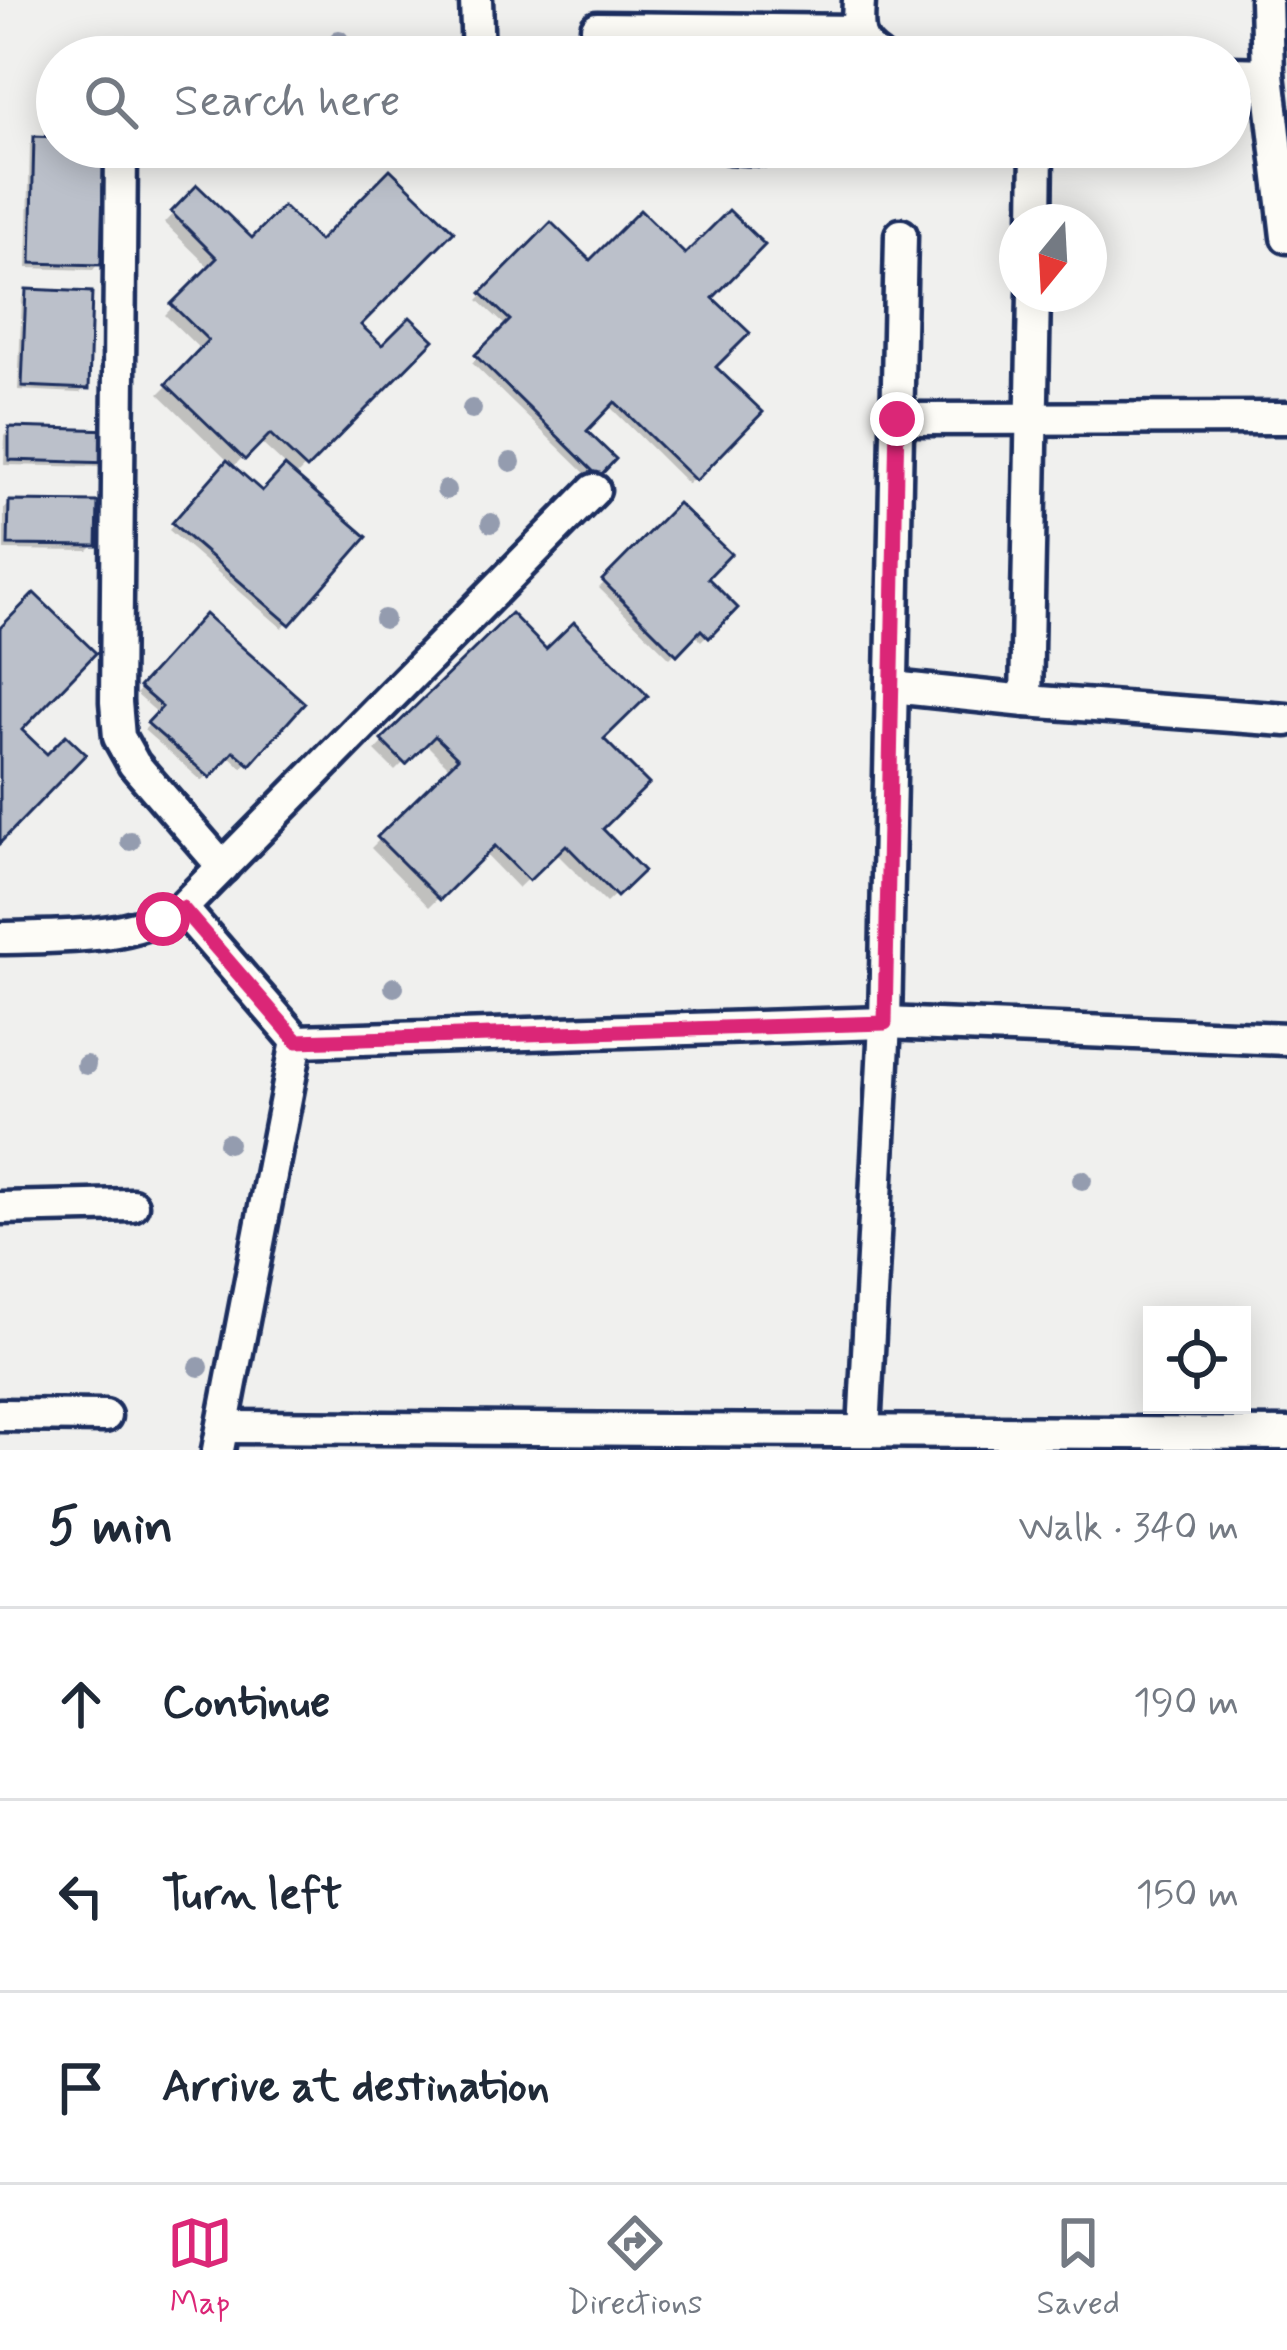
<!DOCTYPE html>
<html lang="en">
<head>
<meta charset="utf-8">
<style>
	:root { --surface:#fff; --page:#f6f6f7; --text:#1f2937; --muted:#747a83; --line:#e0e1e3; --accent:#db2777 }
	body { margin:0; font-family:Mynerve,sans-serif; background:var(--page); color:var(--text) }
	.controls { position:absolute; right:36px; bottom:36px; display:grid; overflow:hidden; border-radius:0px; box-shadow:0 6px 30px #0003 }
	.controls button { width:108px; height:108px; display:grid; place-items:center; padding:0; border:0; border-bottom:3px solid var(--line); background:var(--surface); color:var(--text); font:60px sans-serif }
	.compass { position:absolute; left:999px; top:204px; width:108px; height:108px; border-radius:50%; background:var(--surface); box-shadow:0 6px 30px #0003; rotate:198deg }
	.stop { position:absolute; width:36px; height:36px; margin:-27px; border:9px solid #db2777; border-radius:50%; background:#fff }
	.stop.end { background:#db2777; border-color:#fff; box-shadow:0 3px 12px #0008 }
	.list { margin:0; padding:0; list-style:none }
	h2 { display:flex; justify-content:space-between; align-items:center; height:156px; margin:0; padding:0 48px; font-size:51px }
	h2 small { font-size:39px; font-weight:400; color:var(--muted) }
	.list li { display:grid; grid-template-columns:78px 1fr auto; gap:36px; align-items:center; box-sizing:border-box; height:192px; padding:0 48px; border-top:3px solid var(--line) }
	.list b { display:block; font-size:45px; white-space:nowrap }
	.list em { font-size:39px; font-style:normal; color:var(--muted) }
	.icon { flex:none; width:66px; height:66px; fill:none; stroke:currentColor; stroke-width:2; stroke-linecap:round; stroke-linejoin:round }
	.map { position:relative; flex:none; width:1287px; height:1450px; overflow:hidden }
	.search { position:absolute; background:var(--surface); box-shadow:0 6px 30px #0003; left:36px; right:36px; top:36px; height:132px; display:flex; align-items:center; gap:30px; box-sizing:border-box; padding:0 42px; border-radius:66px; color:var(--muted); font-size:45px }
	.sheet { height:732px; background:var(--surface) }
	nav { display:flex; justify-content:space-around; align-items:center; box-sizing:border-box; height:168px; border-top:3px solid var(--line); background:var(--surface); font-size:33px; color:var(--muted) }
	nav a { display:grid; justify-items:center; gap:6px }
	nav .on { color:var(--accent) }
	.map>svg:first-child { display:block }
	.shadow { fill:#0003; fill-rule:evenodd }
	.building { fill:#bbc0ca; stroke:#1b2f5e; stroke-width:3 }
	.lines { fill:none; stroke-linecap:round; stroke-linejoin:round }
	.minor-casing { stroke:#1b2f5e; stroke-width:39 }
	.minor { stroke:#fdfcf7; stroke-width:30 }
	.tree { fill:#949caf }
	.route { stroke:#db2777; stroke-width:15 }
</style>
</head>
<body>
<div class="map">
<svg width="1287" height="1450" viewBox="0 0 1287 1450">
	<rect width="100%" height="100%" fill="#f0f0ee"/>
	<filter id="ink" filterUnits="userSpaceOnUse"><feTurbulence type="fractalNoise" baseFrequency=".00833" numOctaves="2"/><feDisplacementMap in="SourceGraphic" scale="24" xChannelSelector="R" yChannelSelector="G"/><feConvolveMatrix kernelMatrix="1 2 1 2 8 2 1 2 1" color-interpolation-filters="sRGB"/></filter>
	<g filter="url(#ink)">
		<!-- shadow -->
		<g class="shadow">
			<path d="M35 139 57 140V147H101L98 264 93 270 27 268 30 145Z"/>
			<path d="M197 189 252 242 357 325 382 349 429 340 294 478 362 537 282 628 169 530 229 462 159 394 202 351 165 315 210 268 164 223ZM259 441 287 467 262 495 232 468Z"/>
			<path d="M551 226 590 265 709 298 712 367 759 412 688 484 608 405 582 431 612 460 592 480 472 363 507 327 478 300Z"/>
			<path d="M27 292 86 387 80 393 18 390 22 298Z"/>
			<path d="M10 430 109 462 104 467 4 465 5 435Z"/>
			<path d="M10 504 94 545 88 551 4 550V509Z"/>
			<path d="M678 507 703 578 733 608 701 641 694 634 670 658 599 588Z"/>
			<path d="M511 617 600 739 598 829 640 871 606 903 555 852 518 888 484 853 429 907 371 848 451 769 424 742 395 771 375 751Z"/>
			<path d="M205 618 301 703 242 768 227 754 202 781 144 730 159 714 136 694Z"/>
		</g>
		<!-- building -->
		<g class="building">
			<path d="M34 136 57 137V147H104L101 265 31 263Z"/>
			<path d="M390 169 454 231 361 325 382 345 410 317 434 340 307 469 270 434 245 460 166 384 208 340 171 304 217 258 171 212 197 185 252 238 283 206 319 241Z"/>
			<path d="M640 210 685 254 729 210 765 245 713 298 750 333 716 367 763 412 696 481 615 402 587 431 616 459 599 477 475 355 510 320 481 293 551 222 590 260Z"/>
			<path d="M26 289 92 292 89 389 22 386Z"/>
			<path d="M9 427 113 430 112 463 9 460Z"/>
			<path d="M227 460 262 491 285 466 367 537 290 625 172 523Z"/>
			<path d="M9 501 98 502 97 546 8 545Z"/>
			<path d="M678 503 731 554 708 578 738 608 709 638 701 630 677 655 602 580Z"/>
			<path d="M34 593 96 653 22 730 47 754 66 735 86 754 0 843V628Z"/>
			<path d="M511 613 546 649 574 622 648 696 604 739 649 784 603 829 644 871 617 897 566 845 529 881 495 846 440 900 377 837 458 758 435 736 406 765 381 740Z"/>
			<path d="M205 614 305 703 250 765 234 751 210 778 147 723 162 707 139 687Z"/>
		</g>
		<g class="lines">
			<!-- minor casing -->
			<g class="minor-casing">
				<g id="minor">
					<path d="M476 0 478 57"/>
					<path d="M859 0C858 27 854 40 878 57"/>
					<path d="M1266 0 1268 74 1287 237"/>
					<path d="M597 28 858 31"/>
					<path d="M1230 73 1268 74"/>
					<path d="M729 147 821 152 828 147"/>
					<path d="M121 152 116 702 119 737 134 764 223 867"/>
					<path d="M1036 222 1037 147"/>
					<path d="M897 419 1287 418"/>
					<path d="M892 687 1026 701 1287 720"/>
					<path d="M1026 701 1034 294"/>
					<path d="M182 908 297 1041"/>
					<path d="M0 938C62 936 126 940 182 908L594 490"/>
					<path d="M0 1208 132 1205"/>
					<path d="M0 1415 105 1416"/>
					<path d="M223 1427 1287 1434"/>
					<path d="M864 1431 885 1023 901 235"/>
					<path d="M218 1450 297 1041 885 1023 1287 1039"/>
				</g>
			</g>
			<!-- minor -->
			<use href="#minor" class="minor"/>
		</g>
		<!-- trees -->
		<g class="tree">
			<circle cx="339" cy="40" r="10"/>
			<circle cx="472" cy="409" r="10"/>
			<circle cx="511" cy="462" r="10"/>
			<circle cx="446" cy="490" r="10"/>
			<circle cx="491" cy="523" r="10"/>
			<circle cx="384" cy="619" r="10"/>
			<circle cx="130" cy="841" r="10"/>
			<circle cx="394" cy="987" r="10"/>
			<circle cx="86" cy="1065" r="10"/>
			<circle cx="228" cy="1143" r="10"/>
			<circle cx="1082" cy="1180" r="10"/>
			<circle cx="199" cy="1367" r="10"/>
		</g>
	</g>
	<g class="lines" filter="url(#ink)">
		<!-- route -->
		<path class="route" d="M163 919 182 908 297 1041 885 1023 897 419"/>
	</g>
</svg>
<div class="controls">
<button><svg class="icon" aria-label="locate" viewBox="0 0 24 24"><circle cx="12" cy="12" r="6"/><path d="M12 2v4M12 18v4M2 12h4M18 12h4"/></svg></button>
</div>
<svg class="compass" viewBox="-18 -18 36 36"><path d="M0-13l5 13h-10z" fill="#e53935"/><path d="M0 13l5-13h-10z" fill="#747a83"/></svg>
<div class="stop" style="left:163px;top:919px"></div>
<div class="stop end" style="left:897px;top:419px"></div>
<div class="search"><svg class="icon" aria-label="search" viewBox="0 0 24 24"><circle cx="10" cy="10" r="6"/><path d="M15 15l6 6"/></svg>Search here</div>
</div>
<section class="sheet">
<h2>5 min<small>Walk · 340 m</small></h2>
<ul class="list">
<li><svg class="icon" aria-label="ahead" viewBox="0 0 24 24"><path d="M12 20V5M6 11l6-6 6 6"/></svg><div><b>Continue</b></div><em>190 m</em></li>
<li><svg class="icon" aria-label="left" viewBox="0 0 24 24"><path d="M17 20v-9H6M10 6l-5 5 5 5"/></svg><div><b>Turn left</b></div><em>150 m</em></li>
<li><svg class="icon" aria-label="arrive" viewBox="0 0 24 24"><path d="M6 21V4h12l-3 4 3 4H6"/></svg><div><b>Arrive at destination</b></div></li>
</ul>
</section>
<nav>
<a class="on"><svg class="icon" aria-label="map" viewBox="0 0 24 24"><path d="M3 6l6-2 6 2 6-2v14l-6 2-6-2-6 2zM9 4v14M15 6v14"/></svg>Map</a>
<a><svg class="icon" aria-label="directions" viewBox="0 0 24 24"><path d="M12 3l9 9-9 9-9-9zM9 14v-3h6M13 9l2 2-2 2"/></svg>Directions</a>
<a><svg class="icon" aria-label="saved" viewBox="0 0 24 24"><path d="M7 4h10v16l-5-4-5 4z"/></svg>Saved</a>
</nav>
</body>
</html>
